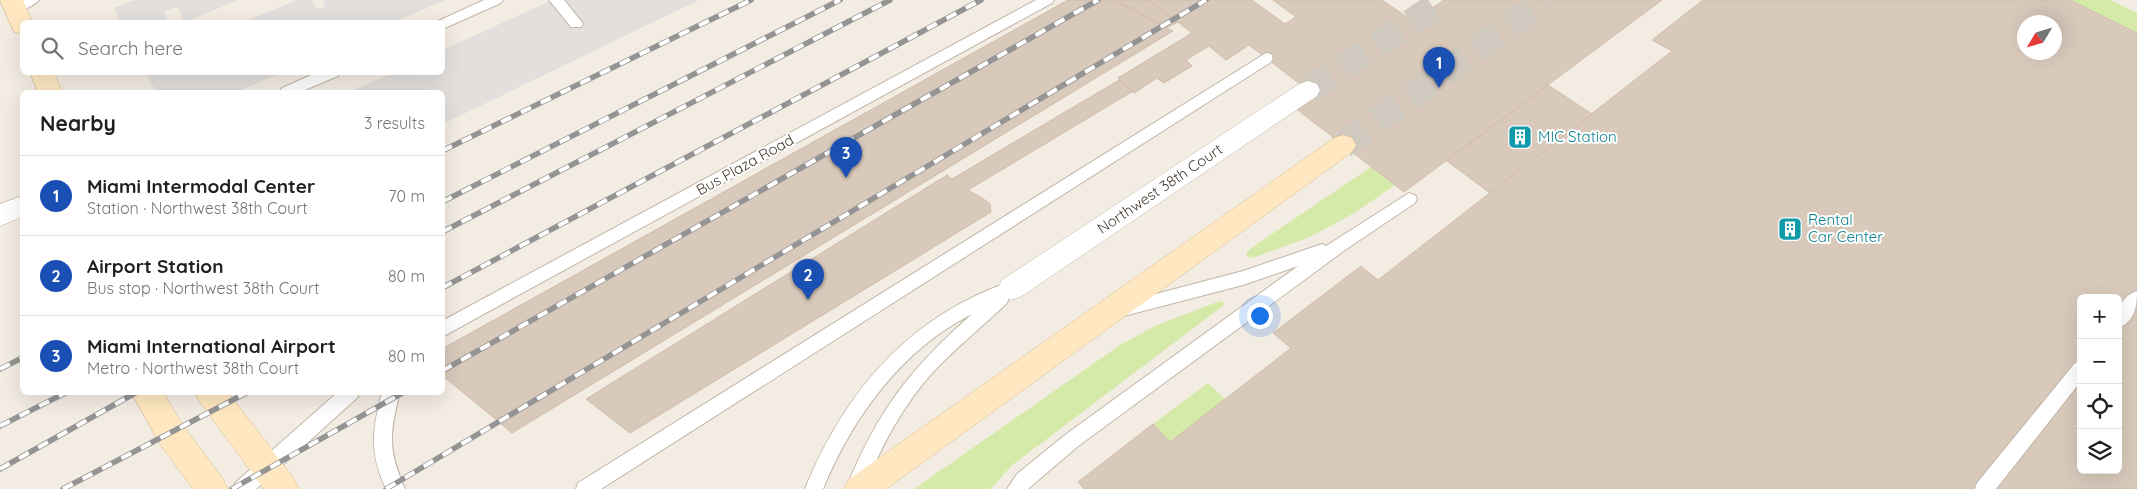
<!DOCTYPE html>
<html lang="en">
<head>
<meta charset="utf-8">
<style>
	:root { --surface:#fff; --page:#f2f2f2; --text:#202124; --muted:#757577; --line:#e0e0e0; --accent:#1a73e8 }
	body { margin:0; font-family:Quicksand,sans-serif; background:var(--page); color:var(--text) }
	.controls { position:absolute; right:15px; bottom:15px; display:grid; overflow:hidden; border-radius:8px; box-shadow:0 5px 20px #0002 }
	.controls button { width:45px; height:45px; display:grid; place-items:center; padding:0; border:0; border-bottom:1px solid var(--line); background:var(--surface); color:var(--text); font:25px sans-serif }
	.compass { position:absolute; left:2017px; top:15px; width:45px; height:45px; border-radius:50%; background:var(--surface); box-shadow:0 5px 20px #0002; rotate:232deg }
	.you { position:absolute; left:1259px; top:315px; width:18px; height:18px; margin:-12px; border:4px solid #fff; border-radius:50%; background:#1a73e8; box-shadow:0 0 0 8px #1a73e833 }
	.badge { display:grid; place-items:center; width:32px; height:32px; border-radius:50%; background:var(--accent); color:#fff; font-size:16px; font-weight:700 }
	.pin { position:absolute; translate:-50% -41px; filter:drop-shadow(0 1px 2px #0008) }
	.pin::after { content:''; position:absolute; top:26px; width:18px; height:15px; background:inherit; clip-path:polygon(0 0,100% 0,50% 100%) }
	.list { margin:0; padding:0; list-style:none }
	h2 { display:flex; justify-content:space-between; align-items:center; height:65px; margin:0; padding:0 20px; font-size:21px }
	h2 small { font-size:16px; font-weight:400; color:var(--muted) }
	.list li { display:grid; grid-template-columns:32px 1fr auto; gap:15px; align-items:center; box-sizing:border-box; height:80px; padding:0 20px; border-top:1px solid var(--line) }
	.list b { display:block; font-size:19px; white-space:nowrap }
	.list p { margin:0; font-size:16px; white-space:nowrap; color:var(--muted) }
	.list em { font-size:16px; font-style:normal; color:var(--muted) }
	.icon { flex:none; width:28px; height:28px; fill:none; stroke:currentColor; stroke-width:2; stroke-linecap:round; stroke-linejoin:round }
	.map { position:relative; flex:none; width:2137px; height:489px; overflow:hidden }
	.search { position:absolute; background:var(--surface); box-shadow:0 5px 20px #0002; left:20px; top:20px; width:425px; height:55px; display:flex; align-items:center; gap:12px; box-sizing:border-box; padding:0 18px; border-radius:8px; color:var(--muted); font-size:19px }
	.panel { position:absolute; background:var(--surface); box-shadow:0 5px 20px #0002; left:20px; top:90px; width:425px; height:305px; border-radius:8px }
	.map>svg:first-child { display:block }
	.green { fill:#d5eaa9 }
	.parking { fill:#e3dfdc }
	.building { fill:#d8c9bb; stroke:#d0bdab; fill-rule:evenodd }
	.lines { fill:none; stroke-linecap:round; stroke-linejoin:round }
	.street-tunnel { stroke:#d0c9c0; stroke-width:27; stroke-dasharray:27 14; stroke-linecap:butt }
	.secondary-tunnel { stroke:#d0c9c0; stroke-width:27; stroke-dasharray:27 14; stroke-linecap:butt }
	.lane-casing { stroke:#c2b6a8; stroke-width:2 }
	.street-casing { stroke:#c2b6a8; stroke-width:1 }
	.secondary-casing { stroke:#d5bb8f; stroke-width:1 }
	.lane { fill:#fff; fill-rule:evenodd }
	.street { fill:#fff; fill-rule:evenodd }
	.secondary { fill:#ffe8c1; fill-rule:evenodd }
	.rail-casing { stroke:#949494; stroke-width:5.5 }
	.rail { stroke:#fff; stroke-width:4; stroke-dasharray:11; stroke-linecap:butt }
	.labels { text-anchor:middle; stroke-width:4; stroke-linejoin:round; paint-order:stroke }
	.culture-label { font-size:15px; fill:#0d838f; stroke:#fff; text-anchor:start }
	.street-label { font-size:15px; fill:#453c33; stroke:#fff }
</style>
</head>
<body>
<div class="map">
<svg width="2137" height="489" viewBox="0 0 2137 489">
	<rect width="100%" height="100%" fill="#f3ece3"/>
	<!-- green -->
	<g class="green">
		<path d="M2070 0H2110L2137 13V33Z"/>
		<path d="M1371 167 1395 185 1356 212 1312 236 1253 258 1247 256V252L1254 246Z"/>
		<path d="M1220 301 1224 303 1223 306 1011 466 991 489H914L1120 345 1157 325Z"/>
		<path d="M1208 383 1225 399 1170 442 1153 424Z"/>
	</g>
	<!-- parking -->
	<g class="parking">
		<path d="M135 0H238L185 22 178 8 176 7 164 12 169 22H121L114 8Z"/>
		<path d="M297 0H312L317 8 321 9 325 6 322 0H445L394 22H243Z"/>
		<path d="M552 0H699L443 124 442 92H349L393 73 442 72 443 50Z"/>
		<path d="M146 73H281L236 92H156Z"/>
	</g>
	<!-- building -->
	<g class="building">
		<path d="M1068 0H1114L1173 31 512 433 442 375V349Z"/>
		<path d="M1114 0H1149L1178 22 1168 27Z"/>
		<path d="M1149 0H1252L1285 24 1296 17 1273 0H1382L1413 21 1444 0H1662L1404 192 1290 104 1308 90 1249 45 1226 60 1209 46 1186 60 1192 66 1164 83 1157 78 1134 93 1118 78 1192 33Z"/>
		<path d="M1703 0H2070L2137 33V489H1084L1078 482 1153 424 1170 442 1291 348 1273 333 1361 266 1378 280 1672 51 1652 40ZM2024 22H2054V52H2024ZM2081 298H2118V470H2081Z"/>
		<path d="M1119 80 1133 91 968 190 981 197 990 204 991 212 630 433 586 399 947 175 952 179Z"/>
		<path d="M1548 85 1592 114 1490 193 1447 161Z"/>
	</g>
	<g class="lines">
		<!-- street-tunnel -->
		<path class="street-tunnel" d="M1308 90 1445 0"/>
		<!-- secondary-tunnel -->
		<path class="secondary-tunnel" d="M1343 145 1545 0"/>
		<!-- lane casing -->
		<g class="lane-casing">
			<g id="lane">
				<path d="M19 0H39C33 7 18 13 9 10L7 7 9 4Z"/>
				<path d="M484 0H503L501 3 447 27 442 29V22H436Z"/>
				<path d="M549 0H564L581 21 583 24 581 27H571Z"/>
				<path d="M1036 0H1054L1052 3 442 337V321Z"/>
				<path d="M1266 53 1271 54 1273 58 1271 62 601 489H576L578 483Z"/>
				<path d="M318 72H340L338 76 300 92H280L282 88Z"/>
				<path d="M1409 193 1415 195 1417 199 1415 203 1345 250 1077 447 1028 489H1007L1017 474 1065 435 1298 266 1243 285 1120 317 1114 315 1112 310 1114 305 1243 271 1322 244 1326 246Z"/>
				<path d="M1012 281 1018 283 1020 288 1018 293 1009 297 1007 303C983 326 957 347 934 371 903 405 881 446 864 489H846C877 411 910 369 972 314 902 349 852 418 823 489H805C845 391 909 316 1012 281Z"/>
				<path d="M2137 291C2137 306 2135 322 2118 328 2118 312 2119 297 2137 291Z"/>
				<path d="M2081 361V381L1996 489H1975L1977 483 2075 363Z"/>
				<path d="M338 392H360L357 398 256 489H233L235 483Z"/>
				<path d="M382 392H400C389 434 388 450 405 489H386C369 452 372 431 382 392Z"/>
			</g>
		</g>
		<!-- street casing -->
		<g class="street-casing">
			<g id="street">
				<path d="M1308 81 1317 84 1320 90 1317 96 1022 296 1012 300 1002 296 998 288 1002 280 1299 84Z"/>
				<path d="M22 196V217L0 226V204Z"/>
			</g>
		</g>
		<!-- secondary casing -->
		<g class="secondary-casing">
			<g id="secondary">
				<path d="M0 0H23L32 22H22V34L14 32Z"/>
				<path d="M30 72H54L62 92H38Z"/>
				<path d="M1343 135 1352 138 1356 145 1352 152 886 489H844L849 479 1334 138Z"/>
				<path d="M131 392H163L182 424 223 479 228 489H193L160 444Z"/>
				<path d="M195 392H228L294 479 299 489H264L199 401Z"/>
			</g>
		</g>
		<!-- lane -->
		<use href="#lane" class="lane"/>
		<!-- street -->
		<use href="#street" class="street"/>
		<!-- secondary -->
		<use href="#secondary" class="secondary"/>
		<!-- rail casing -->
		<g class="rail-casing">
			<g id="rail">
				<path d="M442 151 751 0"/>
				<path d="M442 202 840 0"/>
				<path d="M442 232 890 0"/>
				<path d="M442 288 981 0"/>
				<path d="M0 369 22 358"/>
				<path d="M442 371 1098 0"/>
				<path d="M0 426 67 392"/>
				<path d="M0 469 137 392"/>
				<path d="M63 489 248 392"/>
				<path d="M232 489 404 392"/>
				<path d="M386 489 1206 0"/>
			</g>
		</g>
		<!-- rail -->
		<use href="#rail" class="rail"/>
	</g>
	<!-- icons -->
	<defs>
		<g id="building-square" transform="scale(1.25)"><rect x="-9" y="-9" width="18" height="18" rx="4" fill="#0f9aa8" stroke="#fff"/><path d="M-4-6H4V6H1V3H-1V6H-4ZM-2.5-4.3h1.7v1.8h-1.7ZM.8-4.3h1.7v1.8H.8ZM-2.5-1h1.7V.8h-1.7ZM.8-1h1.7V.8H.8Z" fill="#fff"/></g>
	</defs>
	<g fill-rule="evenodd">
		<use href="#building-square" x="1520" y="137"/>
		<use href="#building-square" x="1790" y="229"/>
	</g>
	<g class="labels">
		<!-- culture labels -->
		<g class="culture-label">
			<text x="1538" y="142">MIC Station</text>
			<text x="1808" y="225">Rental<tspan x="1808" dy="17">Car Center</tspan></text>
		</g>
		<!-- street labels -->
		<g class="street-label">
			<text transform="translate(745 165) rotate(-29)" y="5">Bus Plaza Road</text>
			<text transform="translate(1160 189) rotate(-34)" y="5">Northwest 38th Court</text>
		</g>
	</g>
</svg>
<div class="controls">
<button>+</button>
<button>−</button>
<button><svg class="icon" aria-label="locate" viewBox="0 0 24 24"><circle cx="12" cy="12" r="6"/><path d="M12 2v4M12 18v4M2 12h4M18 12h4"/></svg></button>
<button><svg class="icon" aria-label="layers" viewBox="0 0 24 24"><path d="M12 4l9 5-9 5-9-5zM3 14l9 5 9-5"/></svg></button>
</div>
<svg class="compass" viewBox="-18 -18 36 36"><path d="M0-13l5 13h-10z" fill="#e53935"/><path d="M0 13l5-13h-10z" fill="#757577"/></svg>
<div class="you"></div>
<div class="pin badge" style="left:1439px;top:88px;background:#1a4fb4">1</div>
<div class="pin badge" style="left:808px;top:300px;background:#1a4fb4">2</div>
<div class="pin badge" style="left:846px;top:178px;background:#1a4fb4">3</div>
<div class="search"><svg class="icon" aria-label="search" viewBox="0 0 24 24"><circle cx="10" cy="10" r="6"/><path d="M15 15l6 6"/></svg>Search here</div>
<section class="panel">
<h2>Nearby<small>3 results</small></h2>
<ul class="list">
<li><span class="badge" style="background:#1a4fb4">1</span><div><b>Miami Intermodal Center</b><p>Station · Northwest 38th Court</p></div><em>70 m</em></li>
<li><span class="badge" style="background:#1a4fb4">2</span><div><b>Airport Station</b><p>Bus stop · Northwest 38th Court</p></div><em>80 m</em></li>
<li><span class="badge" style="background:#1a4fb4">3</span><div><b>Miami International Airport</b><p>Metro · Northwest 38th Court</p></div><em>80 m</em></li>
</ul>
</section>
</div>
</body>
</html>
